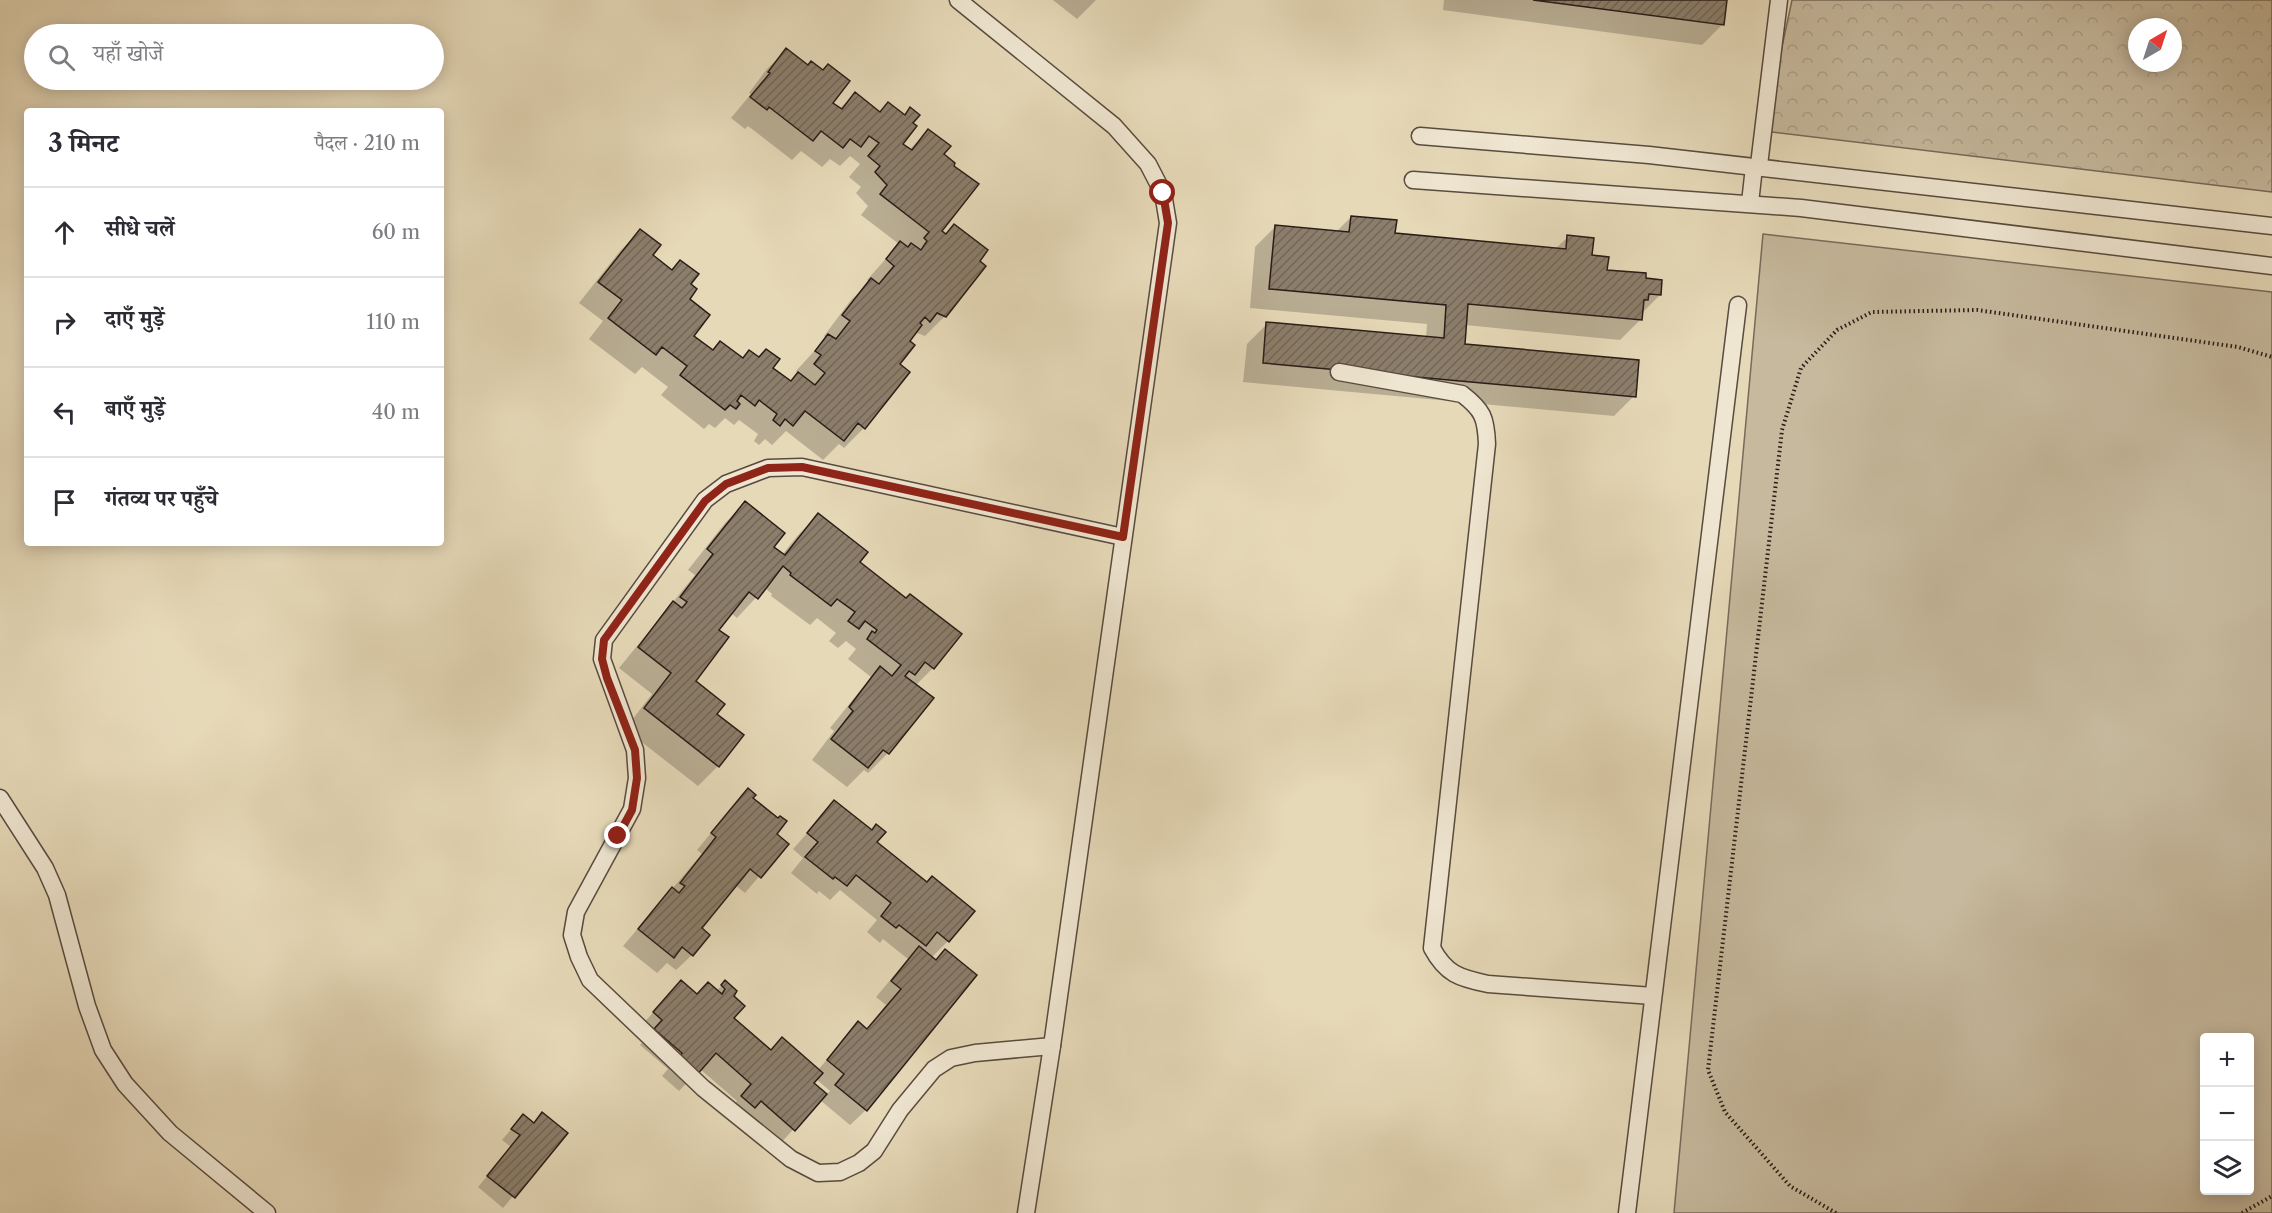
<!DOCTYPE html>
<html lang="hi">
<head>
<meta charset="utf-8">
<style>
	:root { --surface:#fff; --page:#f7f7f7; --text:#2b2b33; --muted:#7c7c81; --line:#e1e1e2 }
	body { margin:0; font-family:"Libre Caslon Text","Noto Serif Devanagari",serif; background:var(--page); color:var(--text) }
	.controls { position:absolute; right:18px; bottom:18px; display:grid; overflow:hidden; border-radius:6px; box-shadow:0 3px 15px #0003 }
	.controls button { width:54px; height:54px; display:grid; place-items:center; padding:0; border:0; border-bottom:2px solid var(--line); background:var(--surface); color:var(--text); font:30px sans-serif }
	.compass { position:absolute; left:2128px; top:18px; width:54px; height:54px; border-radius:50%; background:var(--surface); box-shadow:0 3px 15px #0003; rotate:39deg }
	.stop { position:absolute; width:18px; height:18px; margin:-14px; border:4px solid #8f2418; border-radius:50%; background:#fff }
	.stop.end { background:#8f2418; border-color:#fff; box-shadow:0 2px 6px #0008 }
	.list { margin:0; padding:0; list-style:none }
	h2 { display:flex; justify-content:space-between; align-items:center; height:78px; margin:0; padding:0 24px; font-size:26px }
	h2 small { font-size:20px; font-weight:400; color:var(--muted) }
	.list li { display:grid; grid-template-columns:39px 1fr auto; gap:18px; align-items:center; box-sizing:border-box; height:90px; padding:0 24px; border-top:2px solid var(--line) }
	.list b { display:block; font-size:22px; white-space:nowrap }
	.list em { font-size:20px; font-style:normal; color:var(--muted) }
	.icon { flex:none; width:33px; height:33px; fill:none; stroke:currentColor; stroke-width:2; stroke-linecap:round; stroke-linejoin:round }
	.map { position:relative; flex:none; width:2272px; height:1213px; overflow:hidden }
	.search { position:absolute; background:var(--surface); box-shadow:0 3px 15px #0003; left:24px; top:24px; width:420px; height:66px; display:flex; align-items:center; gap:15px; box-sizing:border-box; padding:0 21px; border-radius:33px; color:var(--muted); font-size:22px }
	.panel { position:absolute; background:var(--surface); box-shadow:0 3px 15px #0003; left:24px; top:108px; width:420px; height:438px; border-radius:6px }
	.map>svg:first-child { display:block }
	.park { fill:url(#park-crowns); stroke:#786a5a; stroke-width:1.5; fill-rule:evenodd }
	.garden { fill:#c6b99d; stroke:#786a5a; stroke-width:1.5; fill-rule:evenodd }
	.shadow { fill:#0003; fill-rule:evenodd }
	.building { fill:url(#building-hatch); stroke:#291c17; stroke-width:1.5 }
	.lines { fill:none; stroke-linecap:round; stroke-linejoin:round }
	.service-casing { stroke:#584b3f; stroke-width:19 }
	.path { stroke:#291c17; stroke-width:4; stroke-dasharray:1.5 3; stroke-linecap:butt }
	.service { stroke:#efe6d1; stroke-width:16 }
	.route { stroke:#8f2418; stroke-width:8 }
</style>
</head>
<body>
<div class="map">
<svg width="2272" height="1213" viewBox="0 0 2272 1213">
	<defs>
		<pattern id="park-crowns" width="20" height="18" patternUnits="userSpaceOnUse" patternTransform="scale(1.5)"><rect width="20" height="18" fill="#c6b99d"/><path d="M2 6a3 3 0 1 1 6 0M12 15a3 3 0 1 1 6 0" fill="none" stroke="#aa9e86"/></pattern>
		<pattern id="building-hatch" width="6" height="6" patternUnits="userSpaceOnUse" patternTransform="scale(1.5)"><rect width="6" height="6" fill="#8b7e6b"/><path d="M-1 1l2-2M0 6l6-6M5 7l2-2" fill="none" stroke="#726657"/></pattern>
	</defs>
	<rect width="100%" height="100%" fill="#e6d9b8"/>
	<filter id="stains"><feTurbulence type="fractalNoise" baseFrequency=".00333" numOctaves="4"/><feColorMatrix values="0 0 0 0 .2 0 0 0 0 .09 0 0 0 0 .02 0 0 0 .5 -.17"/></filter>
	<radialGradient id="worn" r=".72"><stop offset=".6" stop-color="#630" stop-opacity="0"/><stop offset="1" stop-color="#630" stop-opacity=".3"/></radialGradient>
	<!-- park -->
	<path class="park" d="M1792 0H2272V192L1764 131ZM2137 27H2173V63H2137Z"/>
	<!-- garden -->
	<path class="garden" d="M1763 234 2272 292V1213H1674ZM2204 1038H2250V1190H2204Z"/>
	<!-- shadow -->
	<g class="shadow">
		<path d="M1053 0H1096L1077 19Z"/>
		<path d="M1444 0H1726L1723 24 1702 45 1443 10Z"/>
		<path d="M786 50 831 103 839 109 855 94 879 113 904 116 910 109 911 123 901 144 909 150 928 131 942 155 940 231 945 316 925 336 917 333 908 341 864 428 844 448 839 444 823 460 786 431 772 445 765 439 759 445 754 441 758 434 739 420 734 425 725 418 715 428 709 424 704 429 661 395 668 387 642 367 635 374 589 339 603 321 579 303 620 251 640 231 651 255 671 271 680 262 689 284 692 336 712 351 771 368 790 382 799 374 796 371 826 338 824 336 851 300 870 282 867 280 899 244 861 215 868 206 856 193 861 187 849 177 860 164 850 156 840 166 830 159 822 167 801 151 792 160 748 126 745 129 731 118 751 94 749 93 766 70Z"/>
		<path d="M1351 217 1394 235 1555 249 1568 237 1606 271 1644 280 1660 295 1641 314 1640 320 1620 340 1465 325 1464 345 1634 396 1614 416 1243 382 1247 344 1267 324 1426 338 1427 324 1250 308 1255 247 1275 227 1336 232Z"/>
		<path d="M745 503 772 547 782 555 798 535 818 515 858 563 933 668 915 686 888 753 868 773 864 770 847 787 812 760 834 731 830 728 871 677 848 659 856 649 846 641 838 648 829 641 836 633 817 618 810 625 771 596 772 594 765 588 737 618 731 613 717 630 694 681 715 715 718 766 698 786 625 729 652 694 619 668 695 575 688 570 725 523Z"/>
		<path d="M748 790 775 835 787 844 745 893 735 885 700 929 692 955 676 970 667 963 657 973 623 946 702 854 697 850 733 806Z"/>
		<path d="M835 802 875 842 948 941 931 958 975 976 866 1110 850 1125 820 1100 779 1145 727 1112 737 1101 700 1069 679 1091 662 1076 668 1069 640 1045 648 1036 639 1028 681 982 697 995 716 991 725 982 732 996V1018L770 1051 818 1070 858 1023 866 1030 886 1005 876 997 908 959 883 939 880 943 867 932 877 920 840 890 830 900 819 891 817 894 791 873 803 858 793 849ZM816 1079 830 1091 826 1095 812 1083Z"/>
		<path d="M542 1114 566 1133 503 1208 478 1187 511 1147 502 1140 513 1127 523 1116 533 1124Z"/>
	</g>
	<!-- building -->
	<g class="building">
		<path d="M1533 0H1727L1724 25Z"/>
		<path d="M786 48 808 65 811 61 823 70 828 64 850 81 833 103 842 109 855 92 880 112 888 102 905 115 910 107 920 115 913 123 917 126 903 144 912 150 928 129 951 146 944 154 955 163 954 166 979 184 942 231 946 234 954 224 988 250 980 261 986 266 946 317 937 313 930 322 925 317 920 323 922 325 910 341 915 345 900 364 910 372 865 429 858 423 844 441 805 411 793 426 785 419 780 426 773 420 777 414 759 400 755 406 741 395 737 401 740 404 736 409 730 405 725 410 680 375 687 366 662 347 656 355 608 318 622 300 598 282 640 229 661 245 653 255 672 270 680 260 699 274 691 284 697 289 690 299 710 315 694 336 713 350 720 341 743 358 749 350 759 357 766 349 780 359 773 368 791 381 798 372 815 385 825 373 814 364 821 355 815 351 828 334 836 339 850 321 842 315 871 278 879 284 894 266 886 259 900 241 908 247 911 243 921 250 927 241 924 238 929 232 880 194 887 185 875 172 880 166 868 156 879 143 869 136 861 147 850 139 843 148 821 131 813 141 769 107 767 110 750 97 770 73 768 72Z"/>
		<path d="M1351 216 1397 220 1395 233 1566 249 1567 235 1594 238 1592 255 1609 257 1607 270 1646 273V278L1662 280 1661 295 1649 294 1648 300H1644L1642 320 1468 304 1465 344 1639 360 1636 397 1263 363 1266 322 1444 338 1446 305 1269 289 1275 225 1349 232Z"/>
		<path d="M745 501 785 533 774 547 785 555 818 513 868 552 860 562 906 598 910 594 962 634 934 669 925 662 915 675 909 671 905 676 934 698 889 754 883 750 868 768 831 739 853 711 849 707 880 666 892 676 901 665 867 639 872 631 875 633 877 630 865 621 859 629 848 621 855 612 837 599 831 606 790 575 791 573 783 566 758 599 749 592 719 630 729 637 696 681 725 704 717 714 744 735 719 767 644 708 671 673 638 647 673 601 682 608 687 602 680 597 713 554 707 549Z"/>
		<path d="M748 788 756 795 753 798 778 818 780 816 787 821 777 834 789 844 761 878 750 869 702 928 710 935 693 956 682 947 674 958 638 929 672 887 679 893 685 886 680 883 716 837 711 833Z"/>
		<path d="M834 800 872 830 876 824 886 832 877 842 927 882 932 876 975 911 949 942 937 932 926 946 899 925 896 928 881 916 891 903 856 875 847 886 835 877 833 879 805 857 818 842 807 833Z"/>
		<path d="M919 946 936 960 945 949 977 975 867 1111 835 1085 844 1074 827 1060 858 1021 867 1029 901 989 891 981Z"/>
		<path d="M681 980 697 994 708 982 722 994 725 989 721 985 725 980 737 991 734 996 745 1006 734 1018 771 1050 782 1037 823 1073 814 1083 827 1094 795 1131 761 1101 755 1108 741 1096 751 1084 716 1053 696 1076 677 1060 682 1053 654 1029 662 1020 653 1012Z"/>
		<path d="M542 1112 568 1133 515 1198 487 1176 520 1135 511 1129 523 1114 534 1123Z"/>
	</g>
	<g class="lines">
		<!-- service casing -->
		<g class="service-casing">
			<g id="service">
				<path d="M958 0 1114 126 1148 164 1163 193 1168 223 1052 1046 1026 1213"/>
				<path d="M1420 136 1649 155 2272 226"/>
				<path d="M1413 180 1801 208 2272 266"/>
				<path d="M1750 203 1754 167 1759 165 1779 0"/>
				<path d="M1339 372 1462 394C1483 410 1486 418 1487 444L1432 948C1446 974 1459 978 1488 984L1653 996"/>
				<path d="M0 798 45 868 57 895 87 1006 103 1050 125 1084 170 1133 267 1213"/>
				<path d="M1052 1046 975 1053 951 1058 934 1069 900 1110 874 1151 859 1163 840 1172 818 1173 791 1159 703 1088 590 980 579 957 572 935 576 912 632 809 637 778 635 750 602 659 604 640 705 500 726 484 768 468 802 467 1123 537"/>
				<path d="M1627 1213 1738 305"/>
			</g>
		</g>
		<!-- path -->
		<g class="path">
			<path d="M1836 1213 1790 1186 1725 1112 1708 1070 1782 430 1801 368 1837 330 1872 312 1977 310 2238 347 2272 357"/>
			<path d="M2242 1213 2272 1196"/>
		</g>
		<!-- service -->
		<use href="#service" class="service"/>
	</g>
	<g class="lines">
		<!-- route -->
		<path class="route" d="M618 836 632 810 637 778 635 750 607 678 602 659 604 640 705 501 726 484 768 468 802 467 1123 537 1168 223 1163 193"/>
	</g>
	<rect width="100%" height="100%" filter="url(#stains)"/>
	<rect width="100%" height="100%" fill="url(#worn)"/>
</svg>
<div class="controls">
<button>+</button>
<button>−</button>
<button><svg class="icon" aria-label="layers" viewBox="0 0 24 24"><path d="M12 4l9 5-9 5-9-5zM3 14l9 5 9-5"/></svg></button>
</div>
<svg class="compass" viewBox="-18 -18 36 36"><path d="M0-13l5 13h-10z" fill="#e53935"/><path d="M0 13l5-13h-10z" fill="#7c7c81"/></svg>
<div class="stop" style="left:1163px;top:193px"></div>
<div class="stop end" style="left:618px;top:836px"></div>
<div class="search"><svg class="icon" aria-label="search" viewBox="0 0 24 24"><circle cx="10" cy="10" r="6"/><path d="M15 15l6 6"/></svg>यहाँ खोजें</div>
<section class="panel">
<h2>3 मिनट<small>पैदल · 210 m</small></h2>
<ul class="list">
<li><svg class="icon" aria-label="ahead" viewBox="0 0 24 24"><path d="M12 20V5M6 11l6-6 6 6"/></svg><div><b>सीधे चलें</b></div><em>60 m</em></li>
<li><svg class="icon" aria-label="right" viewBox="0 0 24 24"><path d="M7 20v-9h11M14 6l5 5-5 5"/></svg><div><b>दाएँ मुड़ें</b></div><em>110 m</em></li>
<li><svg class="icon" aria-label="left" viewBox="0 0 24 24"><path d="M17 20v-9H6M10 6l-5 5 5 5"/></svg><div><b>बाएँ मुड़ें</b></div><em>40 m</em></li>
<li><svg class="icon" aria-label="arrive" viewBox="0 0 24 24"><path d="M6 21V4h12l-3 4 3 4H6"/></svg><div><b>गंतव्य पर पहुँचे</b></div></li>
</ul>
</section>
</div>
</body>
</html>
